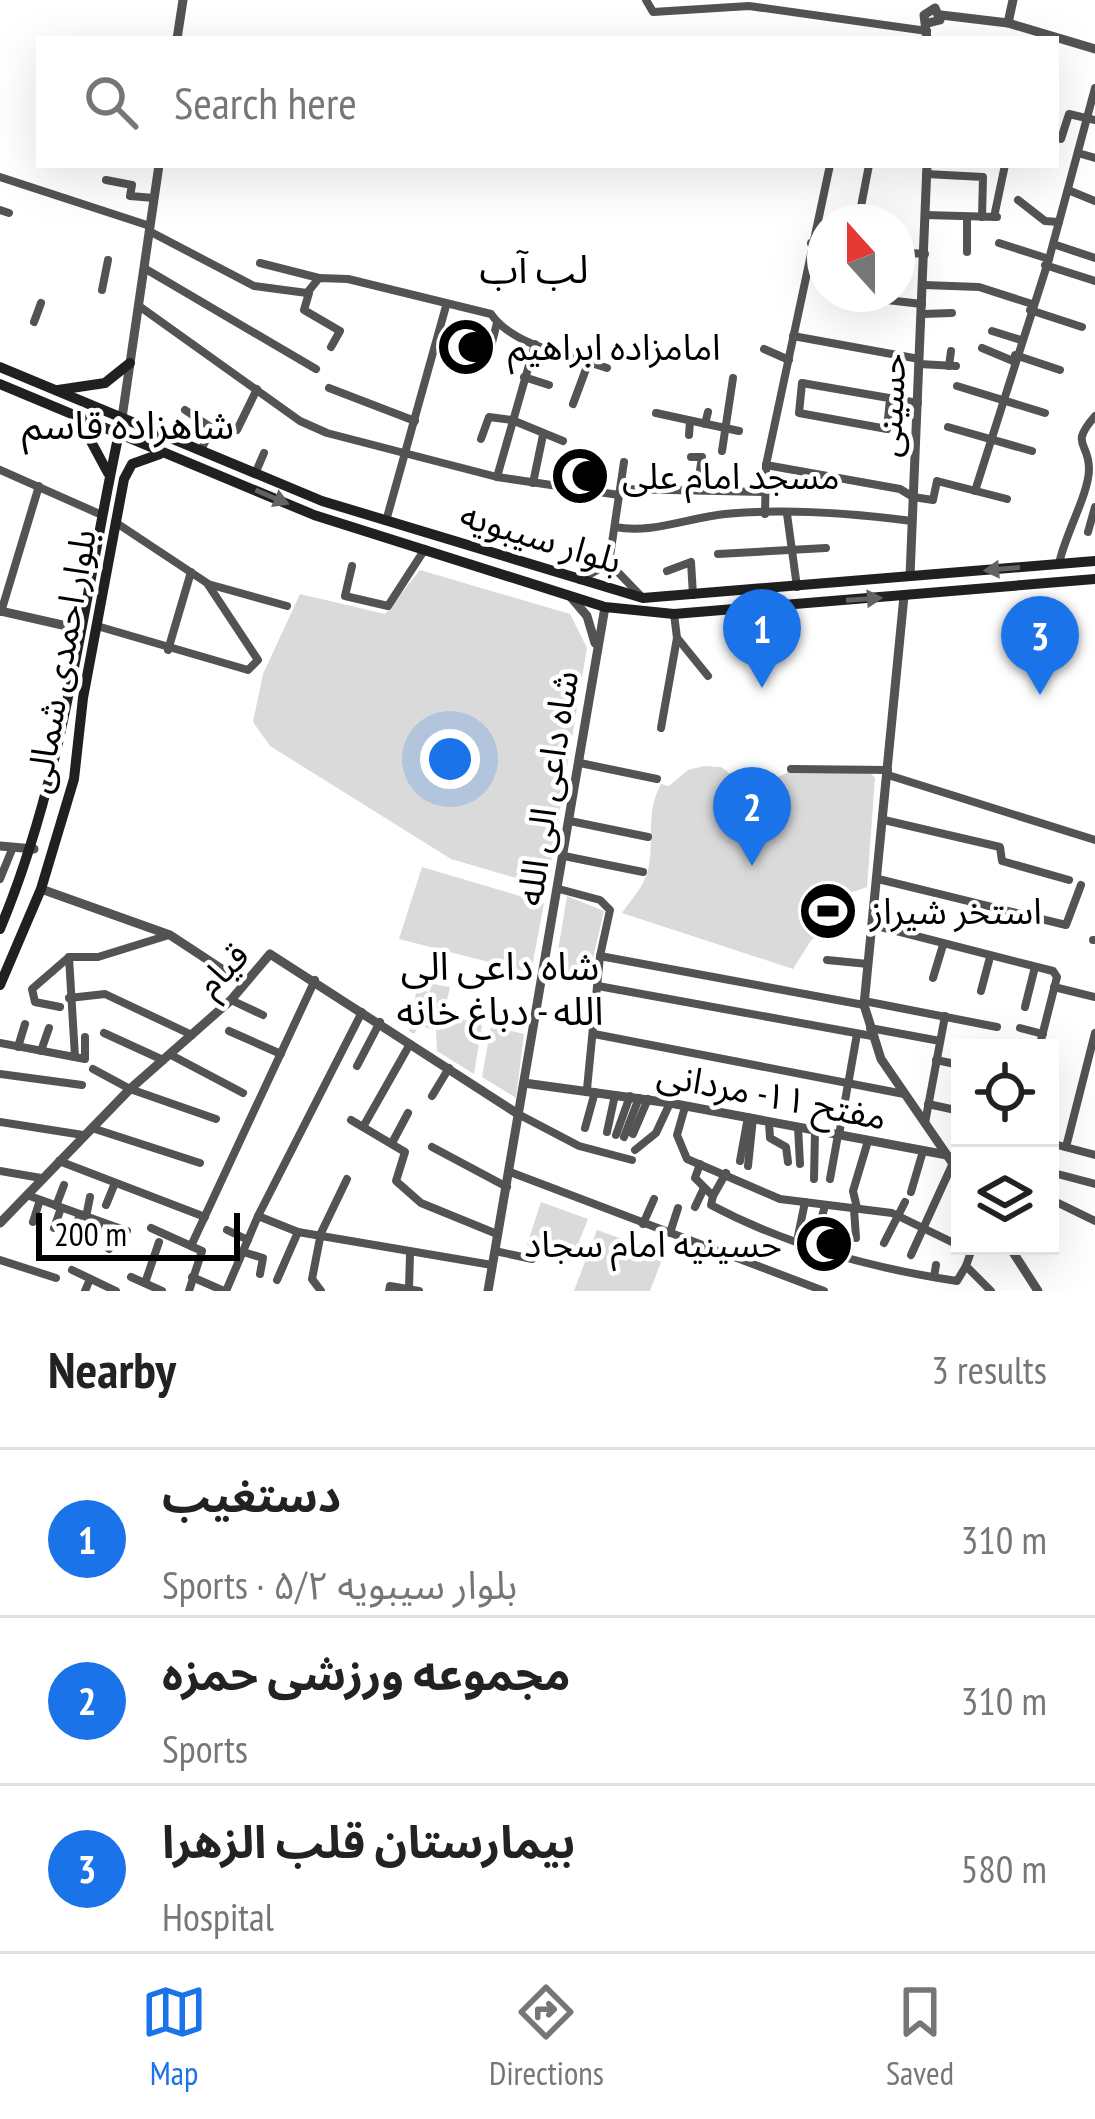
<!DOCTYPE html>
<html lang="en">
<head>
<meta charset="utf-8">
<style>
	:root { --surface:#fff; --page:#f6f6f6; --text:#222; --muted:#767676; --line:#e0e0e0; --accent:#1a73e8 }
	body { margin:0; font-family:"PT Sans Narrow","Noto Sans Arabic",sans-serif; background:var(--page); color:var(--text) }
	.controls { position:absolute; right:36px; bottom:36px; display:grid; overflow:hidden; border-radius:0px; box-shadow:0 12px 48px #0002 }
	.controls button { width:108px; height:108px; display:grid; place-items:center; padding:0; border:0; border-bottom:3px solid var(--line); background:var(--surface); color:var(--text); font:60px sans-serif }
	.compass { position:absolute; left:807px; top:204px; width:108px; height:108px; border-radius:50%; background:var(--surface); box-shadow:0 12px 48px #0002; rotate:339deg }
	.scale { position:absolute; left:36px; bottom:30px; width:204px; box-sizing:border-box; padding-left:12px; border:6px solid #000; border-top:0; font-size:33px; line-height:42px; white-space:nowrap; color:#000; -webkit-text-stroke:9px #fff; paint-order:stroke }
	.you { position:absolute; left:450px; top:759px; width:42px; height:42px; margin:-30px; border:9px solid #fff; border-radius:50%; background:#1a73e8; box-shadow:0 0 0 18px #1a73e833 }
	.badge { display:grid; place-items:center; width:78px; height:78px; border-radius:50%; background:var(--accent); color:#fff; font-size:39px; font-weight:700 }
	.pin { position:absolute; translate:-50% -99px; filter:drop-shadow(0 3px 6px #0008) }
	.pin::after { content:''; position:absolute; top:63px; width:42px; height:36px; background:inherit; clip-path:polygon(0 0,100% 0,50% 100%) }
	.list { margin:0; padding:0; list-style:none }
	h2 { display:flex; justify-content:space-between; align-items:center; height:156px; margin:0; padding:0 48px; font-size:51px }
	h2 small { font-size:39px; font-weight:400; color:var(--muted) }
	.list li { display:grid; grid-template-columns:78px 1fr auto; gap:36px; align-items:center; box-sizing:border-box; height:168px; padding:0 48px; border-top:3px solid var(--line) }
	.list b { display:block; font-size:45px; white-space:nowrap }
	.list p { margin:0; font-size:39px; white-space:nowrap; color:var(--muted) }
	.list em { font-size:39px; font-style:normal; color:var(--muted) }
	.icon { flex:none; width:66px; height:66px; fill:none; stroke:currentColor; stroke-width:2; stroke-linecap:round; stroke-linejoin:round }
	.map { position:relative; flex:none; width:1095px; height:1291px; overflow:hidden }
	.search { position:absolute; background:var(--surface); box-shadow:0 12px 48px #0002; left:36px; right:36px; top:36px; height:132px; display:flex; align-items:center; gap:30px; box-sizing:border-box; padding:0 42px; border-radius:0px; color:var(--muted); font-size:45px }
	.sheet { height:660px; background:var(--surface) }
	nav { display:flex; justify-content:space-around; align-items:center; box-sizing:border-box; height:168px; border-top:3px solid var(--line); background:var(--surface); font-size:33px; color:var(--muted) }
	nav a { display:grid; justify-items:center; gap:6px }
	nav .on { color:var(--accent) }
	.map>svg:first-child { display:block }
	.green { fill:#dadada }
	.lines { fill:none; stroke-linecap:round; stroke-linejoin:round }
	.minor { stroke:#535353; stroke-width:8 }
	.tertiary { stroke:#535353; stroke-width:9 }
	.secondary { stroke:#202020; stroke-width:10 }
	.oneway { fill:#636363 }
	.labels { text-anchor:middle; stroke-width:9; stroke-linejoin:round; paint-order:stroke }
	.poi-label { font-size:36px; fill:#000; stroke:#fff; text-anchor:start }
	.street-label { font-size:36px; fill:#000; stroke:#fff }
	.neighbourhood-label { font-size:39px; fill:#000; stroke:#fff }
</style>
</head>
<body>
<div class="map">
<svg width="1095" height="1291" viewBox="0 0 1095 1291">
	<rect width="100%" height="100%" fill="#fff"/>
	<!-- green -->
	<g class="green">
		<path d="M420 570 570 614 587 648 547 887 451 859 270 746 253 722 263 674 300 594 385 614Z"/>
		<path d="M704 766 721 767 750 789 789 772 869 771 875 778 867 887 841 896 851 926 812 939 793 969 622 913C631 900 644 886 648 871 655 839 645 813 661 784L669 786 688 770Z"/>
		<path d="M422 867 544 903 531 973 399 939Z"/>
		<path d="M567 896 604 911 593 958 595 977 555 969Z"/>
		<path d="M433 984 450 987 444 1014 482 1025 474 1074 437 1051 436 1030 419 1026 414 1034 409 1031 417 988 429 992Z"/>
		<path d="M491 1026 524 1034 516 1098 482 1077Z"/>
		<path d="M541 1202 588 1219 571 1262 527 1245Z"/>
		<path d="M597 1230 664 1254 650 1291H574Z"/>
	</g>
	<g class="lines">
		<!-- minor -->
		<g class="minor">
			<path d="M646 0 653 12 749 6 927 31"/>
			<path d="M1061 139 1069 114 1095 120"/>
			<path d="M1078 153 1095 158"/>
			<path d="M926 174 983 177 982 217"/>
			<path d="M0 177 150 226"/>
			<path d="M106 180 132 185 130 196 154 198"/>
			<path d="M1068 190 1095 201"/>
			<path d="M1018 200 1045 221 1059 222"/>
			<path d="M0 210 9 213"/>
			<path d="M925 215 997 217"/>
			<path d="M994 217 1005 165"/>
			<path d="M858 222 869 165"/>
			<path d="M149 231 254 286 307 293 319 278 348 279 491 314C514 347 571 355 607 368"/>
			<path d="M811 243 825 246"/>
			<path d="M999 243 1049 259"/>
			<path d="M1053 244 1095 258"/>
			<path d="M897 252 925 254"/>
			<path d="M967 252V217"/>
			<path d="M260 263 319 278"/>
			<path d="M1045 265 1095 281"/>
			<path d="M144 268 316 369"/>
			<path d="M924 285 979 287 1032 304"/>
			<path d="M102 290 108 260"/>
			<path d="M309 293 304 310 340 331 331 347"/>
			<path d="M834 294 922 304"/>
			<path d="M139 306 300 421 327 433 497 477 619 495"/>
			<path d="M1030 310 1082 327"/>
			<path d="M923 314 952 313"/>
			<path d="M34 322 41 303"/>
			<path d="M992 331 1021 340"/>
			<path d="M793 336 919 359"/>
			<path d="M982 348 1013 361"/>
			<path d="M764 349 789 360"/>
			<path d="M479 353 489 354 497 323"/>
			<path d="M1015 355 1060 370"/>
			<path d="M919 364 956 366"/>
			<path d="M949 366 951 351"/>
			<path d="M524 377 549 385"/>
			<path d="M957 386 1045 413"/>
			<path d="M329 388 415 421"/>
			<path d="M890 399 887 429 799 413 802 383 918 403"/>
			<path d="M573 404 589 361"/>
			<path d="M185 410 212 428 201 450"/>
			<path d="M656 413 739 431"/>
			<path d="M705 424 708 412"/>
			<path d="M948 427 1032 451"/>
			<path d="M237 430 257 389"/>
			<path d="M689 435 690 421"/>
			<path d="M481 439 489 417 512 420 563 441"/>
			<path d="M722 451 733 378"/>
			<path d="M691 457H702L697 490"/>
			<path d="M766 465 900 489 913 497 933 500 937 481 1007 499"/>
			<path d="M0 470 102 515"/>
			<path d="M255 474 264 453"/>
			<path d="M497 477 535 344"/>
			<path d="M533 483 543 435"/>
			<path d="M568 489 574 467"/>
			<path d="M621 489 765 492"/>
			<path d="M975 491 1049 259 1095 88"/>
			<path d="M765 514 766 465 830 165"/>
			<path d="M787 514 797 587"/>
			<path d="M386 521 446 306"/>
			<path d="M615 527C652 534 687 518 725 514 786 508 850 513 912 521"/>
			<path d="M1088 532 1095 507"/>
			<path d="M718 554 826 548"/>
			<path d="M609 563 624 462"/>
			<path d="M609 563 641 596"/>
			<path d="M1059 564C1064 536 1089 494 1089 469 1089 441 1069 446 1095 416"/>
			<path d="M352 566 345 596 388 606 425 549"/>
			<path d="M667 571 691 562 693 595"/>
			<path d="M580 580 609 563"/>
			<path d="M208 584 287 606"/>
			<path d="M1 612 39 486"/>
			<path d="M97 626 248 670 258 660 207 583 115 522"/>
			<path d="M678 639 708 676"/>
			<path d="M168 650 191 572"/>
			<path d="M661 728 677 638 674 614"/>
			<path d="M580 763 657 779"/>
			<path d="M791 769 888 770"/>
			<path d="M888 775 1095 840"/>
			<path d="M884 820 1000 847 1002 861 1069 880"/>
			<path d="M570 821 648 837"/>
			<path d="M564 856 643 872"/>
			<path d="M0 879 13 847"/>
			<path d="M878 879 1066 925 1081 885"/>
			<path d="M559 889 600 900 610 910 600 956 587 1089"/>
			<path d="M873 925 1053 971 1057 977 1039 1048"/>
			<path d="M1093 940H1095"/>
			<path d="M600 956 864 1005"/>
			<path d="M69 957 75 1057"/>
			<path d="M827 960 868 964"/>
			<path d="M933 978 943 945"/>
			<path d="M598 986 872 1036"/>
			<path d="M1054 987 1095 997"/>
			<path d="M981 991 990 957"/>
			<path d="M69 998 105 994 192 1035"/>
			<path d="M231 1000 263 1015"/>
			<path d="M864 1001 997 1027"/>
			<path d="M60 1007 35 1002 32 989 69 957H98L169 935"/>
			<path d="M1025 1007 1035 967"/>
			<path d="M870 1028 940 1041"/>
			<path d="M1020 1028 1043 1034"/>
			<path d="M229 1031 281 1054"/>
			<path d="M104 1033 163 1060"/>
			<path d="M594 1034 904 1094"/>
			<path d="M0 1043 85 1059V1037"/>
			<path d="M18 1047 25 1024"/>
			<path d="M41 1051 49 1028"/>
			<path d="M171 1055 243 1093"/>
			<path d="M936 1060 960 1065"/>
			<path d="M357 1066 380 1022"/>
			<path d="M93 1069 130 1089 216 1119"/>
			<path d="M0 1074 82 1085"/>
			<path d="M849 1079 857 1034"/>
			<path d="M432 1096 449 1068"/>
			<path d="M928 1104 960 1111"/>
			<path d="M685 1107 677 1135 687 1159 780 1199 892 1213 960 1246"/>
			<path d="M518 1114 579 1146 632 1160"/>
			<path d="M351 1120 405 1152 396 1181 421 1203 497 1234"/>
			<path d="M0 1122 83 1135"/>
			<path d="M769 1122 770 1138 786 1147 788 1162"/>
			<path d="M925 1123 945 1016"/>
			<path d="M363 1127 410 1044"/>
			<path d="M798 1127 800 1164"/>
			<path d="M92 1128 200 1163"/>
			<path d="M585 1128 595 1092"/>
			<path d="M607 1132 615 1095"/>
			<path d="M633 1134 648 1099"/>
			<path d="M616 1135 630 1096"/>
			<path d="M839 1135 848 1084"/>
			<path d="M624 1137 639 1098"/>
			<path d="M392 1143 408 1113"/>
			<path d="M1050 1143 1095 1155"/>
			<path d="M432 1147 507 1187"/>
			<path d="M1066 1147 1095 1033"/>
			<path d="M635 1150 656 1133 670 1103"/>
			<path d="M59 1161 205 1217"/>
			<path d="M740 1161 748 1117"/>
			<path d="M700 1164 695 1178 713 1196 711 1205C788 1246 871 1268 957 1281L966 1266"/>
			<path d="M748 1166 753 1118"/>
			<path d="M0 1171 41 1178"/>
			<path d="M510 1172 824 1291"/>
			<path d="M1050 1172 1095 1184"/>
			<path d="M814 1179 815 1131"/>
			<path d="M830 1179 838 1135"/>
			<path d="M911 1192 923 1151"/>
			<path d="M27 1195 127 1231"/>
			<path d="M713 1196 726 1173"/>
			<path d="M1050 1199 1095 1221"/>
			<path d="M106 1205 115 1183"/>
			<path d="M56 1206 64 1185"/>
			<path d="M695 1207 704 1188"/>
			<path d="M857 1208 853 1191 868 1141"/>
			<path d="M854 1209 856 1238"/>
			<path d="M258 1216 298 1232 492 1265"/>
			<path d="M86 1217 90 1197"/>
			<path d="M33 1222 40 1200"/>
			<path d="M643 1224 654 1199"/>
			<path d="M54 1228 61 1208"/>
			<path d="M151 1228 202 1251 189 1291"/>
			<path d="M227 1230 248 1240"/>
			<path d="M818 1230 825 1206"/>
			<path d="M670 1233 678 1208"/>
			<path d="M73 1235 80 1214"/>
			<path d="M798 1236 805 1202"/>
			<path d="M91 1243 100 1222"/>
			<path d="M884 1243 905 1202"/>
			<path d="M191 1246 315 980"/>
			<path d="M973 1246 966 1266 991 1291"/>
			<path d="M109 1249 119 1228"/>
			<path d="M495 1251 532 1259"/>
			<path d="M243 1252 263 1258 260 1274"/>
			<path d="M911 1255 953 1163"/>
			<path d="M0 1260 56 1278"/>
			<path d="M72 1270 116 1291"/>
			<path d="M131 1277 162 1291"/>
			<path d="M192 1277 224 1291"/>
			<path d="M934 1277 936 1265"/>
			<path d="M277 1280 298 1232"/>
			<path d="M145 1283 159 1242"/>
			<path d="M409 1289 410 1254"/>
			<path d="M85 1291 90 1279"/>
			<path d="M226 1291 258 1216 362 1012"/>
			<path d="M321 1291 312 1279 321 1233 347 1179"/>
			<path d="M389 1291 390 1286 419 1291"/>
		</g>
		<!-- tertiary -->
		<g class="tertiary">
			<path d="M941 15 1008 23 1095 49"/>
			<path d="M1008 23 1013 0"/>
			<path d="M177 39 183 0"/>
			<path d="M927 39 924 15 935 8 940 20 928 23"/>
			<path d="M122 418 159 165"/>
			<path d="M910 576 927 165"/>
			<path d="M570 596 587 616 595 643"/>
			<path d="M904 596 864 1005 881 1059 960 1174"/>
			<path d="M0 611 80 629"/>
			<path d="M0 846 34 849"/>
			<path d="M41 889 170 935 243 983"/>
			<path d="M524 1083 670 1103 947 1155"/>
			<path d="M0 1223 130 1089 231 1000 270 954 518 1114"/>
			<path d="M1009 1246 1038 1291"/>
			<path d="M488 1291 605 607"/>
		</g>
		<!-- secondary -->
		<g class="secondary">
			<path d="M0 367 322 501 643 598 1095 561"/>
			<path d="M0 384 314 515 605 607 674 614 1095 579"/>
			<path d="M58 390 105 383 130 363"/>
			<path d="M80 421 108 473"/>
			<path d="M0 929C66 771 83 600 119 433"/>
			<path d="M0 985 41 889 74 779 83 698 124 479 132 464 160 454"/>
		</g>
	</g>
	<!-- one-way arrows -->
	<defs><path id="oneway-solid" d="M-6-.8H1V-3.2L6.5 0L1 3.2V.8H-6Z" transform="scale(3)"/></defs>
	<g class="oneway">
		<use href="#oneway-solid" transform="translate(272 497) rotate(23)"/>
		<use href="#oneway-solid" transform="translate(1002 569) rotate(175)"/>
		<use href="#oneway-solid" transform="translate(864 599) rotate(-4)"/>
	</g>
	<!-- icons -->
	<defs>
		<g id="mosque-disc" transform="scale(3)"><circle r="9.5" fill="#000" stroke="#fff"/><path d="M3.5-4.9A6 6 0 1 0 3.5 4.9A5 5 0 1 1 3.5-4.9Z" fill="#fff"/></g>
		<g id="stadium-disc" transform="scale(3)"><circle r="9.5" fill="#000" stroke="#fff"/><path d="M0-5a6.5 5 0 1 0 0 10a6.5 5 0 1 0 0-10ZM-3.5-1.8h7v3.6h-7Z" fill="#fff"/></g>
	</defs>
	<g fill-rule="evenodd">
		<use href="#mosque-disc" x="466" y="347"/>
		<use href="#mosque-disc" x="580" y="476"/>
		<use href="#stadium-disc" x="828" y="911"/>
		<use href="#mosque-disc" x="824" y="1244"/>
	</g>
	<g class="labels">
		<!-- poi labels -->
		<g class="poi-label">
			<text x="508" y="360">امامزاده ابراهیم</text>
			<text x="622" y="489">مسجد امام علی</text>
			<text x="870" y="924">استخر شیراز</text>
			<text x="782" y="1257" text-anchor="end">حسینیه امام سجاد</text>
		</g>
		<!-- street labels -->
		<g class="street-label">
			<text transform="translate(890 405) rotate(-87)" y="13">حسینی</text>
			<text transform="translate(541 537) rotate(17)" y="13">بلوار سیبویه</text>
			<text transform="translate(60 661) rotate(-80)" y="13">بلوار احمدی شمالی</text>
			<text transform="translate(547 788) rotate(-81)" y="13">شاه داعی الی الله</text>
			<text transform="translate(222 969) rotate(-46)" y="13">قیام</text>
			<text transform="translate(772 1095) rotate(11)" y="13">مفتح ۱۱- مردانی</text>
		</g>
		<!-- neighbourhood labels -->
		<g class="neighbourhood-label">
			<text x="534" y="283">لب آب</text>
			<text x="128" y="439">شاهزاده قاسم</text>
			<text x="500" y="980">شاه داعی الی<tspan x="500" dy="45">الله - دباغ خانه</tspan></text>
		</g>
	</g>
</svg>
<div class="controls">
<button><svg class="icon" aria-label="locate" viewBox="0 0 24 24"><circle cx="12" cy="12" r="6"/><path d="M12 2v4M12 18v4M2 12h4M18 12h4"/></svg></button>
<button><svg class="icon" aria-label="layers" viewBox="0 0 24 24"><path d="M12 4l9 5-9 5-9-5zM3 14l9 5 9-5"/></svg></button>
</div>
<svg class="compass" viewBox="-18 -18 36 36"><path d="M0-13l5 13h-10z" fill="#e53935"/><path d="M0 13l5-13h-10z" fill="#767676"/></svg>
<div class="scale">200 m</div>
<div class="you"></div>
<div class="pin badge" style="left:762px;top:688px">1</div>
<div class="pin badge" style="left:752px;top:866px">2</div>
<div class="pin badge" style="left:1040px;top:695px">3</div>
<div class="search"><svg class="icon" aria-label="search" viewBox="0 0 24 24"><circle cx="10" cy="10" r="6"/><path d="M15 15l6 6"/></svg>Search here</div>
</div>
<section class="sheet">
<h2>Nearby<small>3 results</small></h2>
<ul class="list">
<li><span class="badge">1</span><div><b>دستغیب</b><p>Sports · بلوار سیبویه ۵/۲</p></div><em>310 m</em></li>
<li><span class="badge">2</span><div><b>مجموعه ورزشی حمزه</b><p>Sports</p></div><em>310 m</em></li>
<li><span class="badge">3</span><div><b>بیمارستان قلب الزهرا</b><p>Hospital</p></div><em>580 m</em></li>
</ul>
</section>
<nav>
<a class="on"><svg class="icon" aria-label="map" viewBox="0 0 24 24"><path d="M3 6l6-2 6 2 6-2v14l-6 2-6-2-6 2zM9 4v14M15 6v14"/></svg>Map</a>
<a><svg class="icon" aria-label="directions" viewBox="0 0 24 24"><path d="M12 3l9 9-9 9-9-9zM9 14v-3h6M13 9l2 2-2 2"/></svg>Directions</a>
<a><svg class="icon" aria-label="saved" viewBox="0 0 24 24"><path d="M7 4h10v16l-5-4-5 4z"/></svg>Saved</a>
</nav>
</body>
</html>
